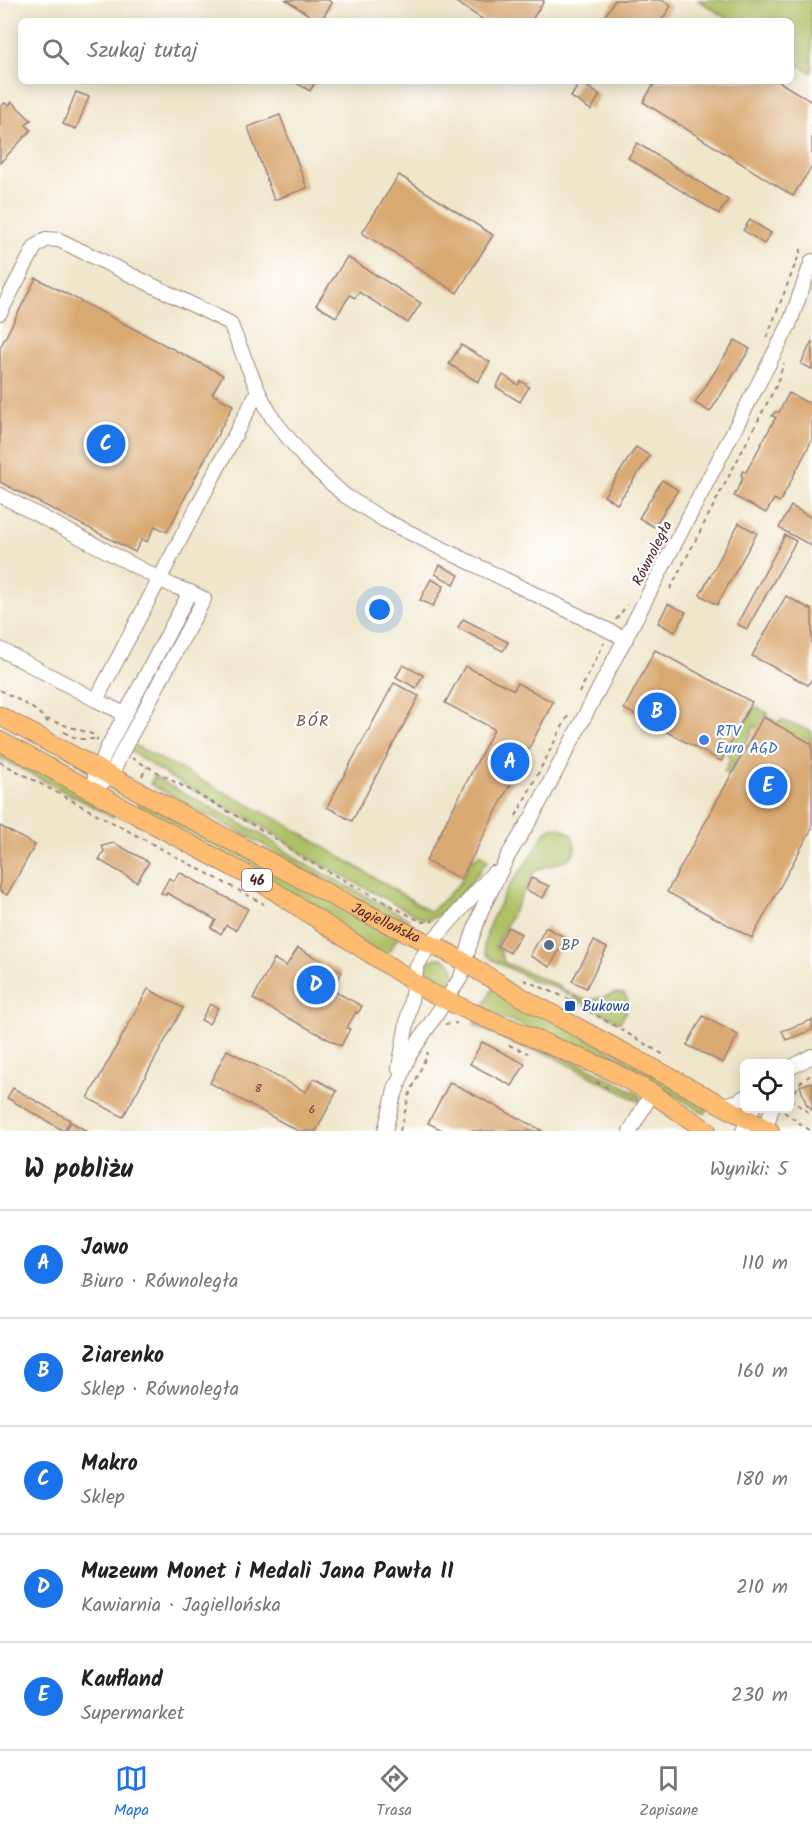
<!DOCTYPE html>
<html lang="pl">
<head>
<meta charset="utf-8">
<style>
	:root { --surface:#fff; --page:#f6f6f6; --text:#222; --muted:#767676; --line:#e0e0e0; --accent:#1a73e8 }
	body { margin:0; font-family:Kalam,sans-serif; background:var(--page); color:var(--text) }
	.controls { position:absolute; right:18px; bottom:18px; display:grid; overflow:hidden; border-radius:9px; box-shadow:0 3px 15px #0003 }
	.controls button { width:54px; height:54px; display:grid; place-items:center; padding:0; border:0; border-bottom:2px solid var(--line); background:var(--surface); color:var(--text); font:30px sans-serif }
	.you { position:absolute; left:380px; top:610px; width:21px; height:21px; margin:-15px; border:4px solid #fff; border-radius:50%; background:#1a73e8; box-shadow:0 0 0 9px #1a73e833 }
	.badge { display:grid; place-items:center; width:39px; height:39px; border-radius:50%; background:var(--accent); color:#fff; font-size:20px; font-weight:700 }
	.pin { position:absolute; translate:-50% -50%; border:3px solid #fff; box-shadow:0 2px 6px #0006 }
	.list { margin:0; padding:0; list-style:none }
	h2 { display:flex; justify-content:space-between; align-items:center; height:78px; margin:0; padding:0 24px; font-size:26px }
	h2 small { font-size:20px; font-weight:400; color:var(--muted) }
	.list li { display:grid; grid-template-columns:39px 1fr auto; gap:18px; align-items:center; box-sizing:border-box; height:108px; padding:0 24px; border-top:2px solid var(--line) }
	.list b { display:block; font-size:22px; white-space:nowrap }
	.list p { margin:0; font-size:20px; white-space:nowrap; color:var(--muted) }
	.list em { font-size:20px; font-style:normal; color:var(--muted) }
	.icon { flex:none; width:33px; height:33px; fill:none; stroke:currentColor; stroke-width:2; stroke-linecap:round; stroke-linejoin:round }
	.map { position:relative; flex:none; width:812px; height:1131px; overflow:hidden }
	.search { position:absolute; background:var(--surface); box-shadow:0 3px 15px #0003; left:18px; right:18px; top:18px; height:66px; display:flex; align-items:center; gap:15px; box-sizing:border-box; padding:0 21px; border-radius:9px; color:var(--muted); font-size:22px }
	.sheet { height:618px; background:var(--surface) }
	nav { display:flex; justify-content:space-around; align-items:center; box-sizing:border-box; height:84px; border-top:2px solid var(--line); background:var(--surface); font-size:16px; color:var(--muted) }
	nav a { display:grid; justify-items:center; gap:3px }
	nav .on { color:var(--accent) }
	.map>svg:first-child { display:block }
	.green { fill:#adc064; stroke:#7c7048; stroke-width:1.5 }
	.building { fill:#d9a972 }
	.lines { fill:none; stroke-linecap:round; stroke-linejoin:round }
	.minor-casing { stroke:#9c827b; stroke-width:16 }
	.major-casing { stroke:#9c827b; stroke-width:20 }
	.path { stroke:#9c827b; stroke-width:2; stroke-dasharray:4.5 4.5; stroke-linecap:butt }
	.minor { stroke:#fff; stroke-width:14 }
	.major { stroke:#fdbc70; stroke-width:18 }
	.shop-dot { fill:#3f7fe0; stroke:#fff; stroke-width:2 }
	.service-dot { fill:#5c6f8a; stroke:#fff; stroke-width:2 }
	.transit-dot { fill:#1a4fb4; stroke:#fff; stroke-width:2 }
	.labels { text-anchor:middle; stroke-width:4.5; stroke-linejoin:round; paint-order:stroke }
	.number-label { font-size:12px; fill:#6e423d }
	.shield { fill:#fff; stroke:#80626b; stroke-width:1.5 }
	.shield-label { font-size:14px; font-weight:bold; fill:#4a1f2b }
	.street-label { font-size:15px; fill:#4a1f2b; stroke:#fff }
	.shop-label { font-size:15px; fill:#366cbe; stroke:#fff; text-anchor:start }
	.service-label { font-size:15px; fill:#4e5e75; stroke:#fff; text-anchor:start }
	.transit-label { font-size:15px; fill:#164399; stroke:#fff; text-anchor:start }
	.neighbourhood-label { font-size:16px; letter-spacing:1.5px; fill:#7c4f44; stroke:#fff }
</style>
</head>
<body>
<div class="map">
<svg width="812" height="1131" viewBox="0 0 812 1131">
	<rect width="100%" height="100%" fill="#fff"/>
	<filter id="ink" filterUnits="userSpaceOnUse"><feTurbulence type="fractalNoise" baseFrequency=".0167" numOctaves="2"/><feDisplacementMap in="SourceGraphic" scale="12" xChannelSelector="R" yChannelSelector="G"/><feConvolveMatrix kernelMatrix="1 2 1 2 8 2 1 2 1" color-interpolation-filters="sRGB"/></filter>
	<filter id="wash" filterUnits="userSpaceOnUse"><feTurbulence type="fractalNoise" baseFrequency=".008" numOctaves="4" result="noise"/><feDisplacementMap in="SourceGraphic" scale="24" xChannelSelector="R" yChannelSelector="G"/><feGaussianBlur stdDeviation="1.35" result="paint"/><feColorMatrix in="noise" values="0 0 0 0 0 0 0 0 0 0 0 0 0 0 0 0 0 1.4 0 .05"/><feComposite in="paint" operator="in"/></filter>
	<g filter="url(#wash)">
		<rect width="100%" height="100%" fill="#efe6cb"/>
		<!-- green -->
		<g class="green">
			<path d="M698 0H811L812 73 791 60V21H731Z"/>
			<path d="M754 706 768 713 766 716 778 723 781 720 812 731V756L755 726 729 775 724 772 731 758 727 756Z"/>
			<path d="M132 744 284 823 431 912 460 883 473 857 476 859 479 853 488 860C475 876 446 922 423 919L306 856 272 832 168 776 128 749Z"/>
			<path d="M0 749 116 810 113 817 0 758Z"/>
			<path d="M154 777 264 836 302 862 409 919 405 926 288 862 264 845 150 784Z"/>
			<path d="M142 800 399 936 385 957 137 808Z"/>
			<path d="M553 827 561 828 571 834C587 866 550 861 534 872L495 947 502 951 501 955 505 963 548 981 570 993 568 995 552 986 534 981 493 960 486 954 484 945 490 923 507 889 534 852 546 831Z"/>
			<circle cx="439" cy="973" r="15"/>
			<path d="M494 987 709 1105 705 1114 642 1075 482 1009Z"/>
			<path d="M615 993 624 994C632 1004 626 1012 620 1022L572 997 574 995C589 1004 600 998 615 993Z"/>
			<path d="M476 1021 583 1065 637 1093 641 1099 640 1102 550 1055 520 1047 474 1025Z"/>
		</g>
		<g id="blocks">
			<!-- building -->
			<g class="building">
				<path d="M286 0H328L332 3 321 21H318Z"/>
				<path d="M453 0H542L544 1 531 21H485Z"/>
				<path d="M615 0H662L671 6 661 21H602Z"/>
				<path d="M293 81H316L310 91Z"/>
				<path d="M656 81H778L812 102V166L793 196 643 102Z"/>
				<path d="M580 82 600 95 591 110 571 97Z"/>
				<path d="M76 92 89 97 76 129 63 124Z"/>
				<path d="M12 102 31 120 26 125 31 130 0 163V107L5 103 8 106Z"/>
				<path d="M280 115 307 188 274 200 248 127Z"/>
				<path d="M637 143 728 200 719 214 628 158Z"/>
				<path d="M399 175 493 235 457 293 362 233Z"/>
				<path d="M750 220 771 233 764 244 743 230Z"/>
				<path d="M347 257 421 303 408 323 359 292 355 298 350 295 336 317 316 305Z"/>
				<path d="M36 278 223 375 212 394 233 405 167 532 155 526 147 542 142 539 135 552 0 482V348Z"/>
				<path d="M735 340 750 349 710 412 695 403Z"/>
				<path d="M812 341V369L801 364Z"/>
				<path d="M461 345 490 362 478 382 449 364Z"/>
				<path d="M503 375 518 385 521 381 529 387 520 402 496 387Z"/>
				<path d="M789 393 812 405V440L780 502 774 499 766 513 734 496 743 478 741 475 743 471 746 472 776 417 772 416 775 412H779Z"/>
				<path d="M636 447 650 456 617 504 604 496Z"/>
				<path d="M662 480 678 490 654 527 639 518Z"/>
				<path d="M791 506 812 518V546L779 528Z"/>
				<path d="M739 523 757 533 717 605 700 595Z"/>
				<path d="M785 535 796 541 747 629 737 624Z"/>
				<path d="M440 565 459 575 454 584 435 574Z"/>
				<path d="M431 579 444 586 433 606 420 600Z"/>
				<path d="M786 596 812 610V678L808 685 752 656Z"/>
				<path d="M668 604 686 612 675 632 658 623Z"/>
				<path d="M463 619 508 642 503 651 458 628Z"/>
				<path d="M655 650 752 702 721 761 624 709Z"/>
				<path d="M403 665 423 675 416 688 396 677Z"/>
				<path d="M465 666 514 690 517 683 553 702 461 879 426 861 494 729 445 703Z"/>
				<path d="M394 683 419 696 352 821 327 807Z"/>
				<path d="M763 717 812 744V828L752 938 667 892Z"/>
				<path d="M0 826 35 845 7 895 0 891Z"/>
				<path d="M114 843 149 862 137 882 99 860 104 851 102 846Z"/>
				<path d="M179 872 248 909 236 930 226 925 221 934 211 928 216 920 167 893 166 895 161 893 169 878 174 881Z"/>
				<path d="M531 878 549 886 543 898 526 890Z"/>
				<path d="M508 927 521 934 510 953 497 946Z"/>
				<path d="M546 927 566 938 550 967 530 956Z"/>
				<path d="M594 941 607 948 586 988 572 981Z"/>
				<path d="M298 948 342 972 332 990 362 1006 358 1013 356 1012 347 1028 350 1029 341 1046 253 999 274 959 286 966Z"/>
				<path d="M148 989 183 1008 123 1117 88 1098Z"/>
				<path d="M210 1004 218 1008 209 1024 201 1020Z"/>
				<path d="M703 1016 738 1035 723 1063 687 1045Z"/>
				<path d="M812 1020V1030L786 1040 782 1031Z"/>
				<path d="M482 1042 525 1064 512 1086 470 1064Z"/>
				<path d="M227 1050 306 1092 314 1078 337 1091 316 1131H298L210 1083Z"/>
				<path d="M450 1082 543 1131H444L428 1123Z"/>
				<path d="M812 1082V1110L808 1105 807 1106 800 1086Z"/>
				<path d="M13 1088 70 1120 64 1131 7 1098Z"/>
				<path d="M71 1122 87 1131H66Z"/>
			</g>
		</g>
	</g>
	<g filter="url(#ink)">
		<use href="#blocks" fill-opacity="0" stroke="#9c827b" stroke-width="1.5"/>
		<g class="lines">
			<!-- minor casing -->
			<g class="minor-casing">
				<g id="minor">
					<path d="M0 313 35 247 46 239 59 240 230 323 258 391 96 700 0 649"/>
					<path d="M258 391 273 419 306 460 344 495 384 520 626 639"/>
					<path d="M0 495 173 586 190 592 204 599 122 752 111 776 91 791"/>
					<path d="M96 700 125 714"/>
					<path d="M95 776 109 745 190 592"/>
					<path d="M399 1068 417 966 430 944 493 873"/>
					<path d="M790 1068 812 1056"/>
					<path d="M395 1094 409 1056 461 977 471 940 482 909 509 854 532 817 789 325 812 261"/>
					<path d="M722 1105 739 1101 744 1097"/>
					<path d="M385 1131 396 1086"/>
					<path d="M630 1131 652 1093"/>
					<path d="M743 1131 753 1108"/>
					<path d="M765 1131 772 1108"/>
				</g>
			</g>
			<!-- major casing -->
			<g class="major-casing">
				<g id="major">
					<path id="s1" d="M0 716 353 907 449 953 530 1002 770 1131"/>
					<path d="M0 741 262 883 429 992 471 1012 607 1069 652 1093 707 1131"/>
				</g>
			</g>
			<!-- path -->
			<g class="path">
				<path d="M767 337 802 247"/>
				<path d="M670 589 776 386 784 363"/>
				<path d="M616 620 627 605"/>
				<path d="M0 690C16 699 38 708 49 724"/>
				<path d="M579 693 604 643"/>
				<path d="M46 719 92 734 98 740"/>
				<path d="M64 732 78 739H96"/>
				<path d="M132 758 269 834 303 858 416 919 424 922 434 921"/>
				<path d="M0 762 264 904"/>
				<path d="M142 776 147 767"/>
				<path d="M516 816 570 712"/>
				<path d="M524 980 569 999 664 1055"/>
				<path d="M445 1024 457 1023"/>
				<path d="M509 1045 528 1053"/>
				<path d="M596 1082 610 1089"/>
				<path d="M790 1099 801 1082 812 1074"/>
				<path d="M790 1099 812 1115"/>
				<path d="M784 1112 811 1131"/>
				<path d="M400 1131 409 1096 428 1052"/>
			</g>
			<!-- minor -->
			<use href="#minor" class="minor"/>
			<!-- major -->
			<use href="#major" class="major"/>
		</g>
	</g>
	<!-- markers -->
	<circle class="shop-dot" cx="704" cy="740" r="6"/>
	<circle class="service-dot" cx="549" cy="945" r="6"/>
	<rect class="transit-dot" x="564" y="1000" width="12" height="12" rx="3"/>
	<g class="labels">
		<!-- number labels -->
		<g class="number-label">
			<text x="258" y="1092">8</text>
			<text x="312" y="1113">6</text>
		</g>
		<!-- shield labels -->
		<rect class="shield" x="242" y="869" width="30" height="22" rx="4.5"/>
		<g class="shield-label">
			<text x="257" y="885">46</text>
		</g>
		<!-- street labels -->
		<g class="street-label">
			<text transform="translate(652 553) rotate(-63)" y="5">Równoległa</text>
			<text dy="5" stroke="none"><textPath href="#s1" startOffset="438">Jagiellońska</textPath></text>
		</g>
		<!-- shop labels -->
		<g class="shop-label">
			<text x="716" y="736">RTV<tspan x="716" dy="17">Euro AGD</tspan></text>
		</g>
		<!-- service labels -->
		<g class="service-label">
			<text x="561" y="950">BP</text>
		</g>
		<!-- transit labels -->
		<g class="transit-label">
			<text x="582" y="1011">Bukowa</text>
		</g>
		<!-- neighbourhood labels -->
		<g class="neighbourhood-label">
			<text x="313" y="726">BÓR</text>
		</g>
	</g>
</svg>
<div class="controls">
<button><svg class="icon" aria-label="locate" viewBox="0 0 24 24"><circle cx="12" cy="12" r="6"/><path d="M12 2v4M12 18v4M2 12h4M18 12h4"/></svg></button>
</div>
<div class="you"></div>
<div class="pin badge" style="left:510px;top:762px">A</div>
<div class="pin badge" style="left:657px;top:712px">B</div>
<div class="pin badge" style="left:106px;top:444px">C</div>
<div class="pin badge" style="left:316px;top:985px">D</div>
<div class="pin badge" style="left:768px;top:786px">E</div>
<div class="search"><svg class="icon" aria-label="search" viewBox="0 0 24 24"><circle cx="10" cy="10" r="6"/><path d="M15 15l6 6"/></svg>Szukaj tutaj</div>
</div>
<section class="sheet">
<h2>W pobliżu<small>Wyniki: 5</small></h2>
<ul class="list">
<li><span class="badge">A</span><div><b>Jawo</b><p>Biuro · Równoległa</p></div><em>110 m</em></li>
<li><span class="badge">B</span><div><b>Ziarenko</b><p>Sklep · Równoległa</p></div><em>160 m</em></li>
<li><span class="badge">C</span><div><b>Makro</b><p>Sklep</p></div><em>180 m</em></li>
<li><span class="badge">D</span><div><b>Muzeum Monet i Medali Jana Pawła II</b><p>Kawiarnia · Jagiellońska</p></div><em>210 m</em></li>
<li><span class="badge">E</span><div><b>Kaufland</b><p>Supermarket</p></div><em>230 m</em></li>
</ul>
</section>
<nav>
<a class="on"><svg class="icon" aria-label="map" viewBox="0 0 24 24"><path d="M3 6l6-2 6 2 6-2v14l-6 2-6-2-6 2zM9 4v14M15 6v14"/></svg>Mapa</a>
<a><svg class="icon" aria-label="directions" viewBox="0 0 24 24"><path d="M12 3l9 9-9 9-9-9zM9 14v-3h6M13 9l2 2-2 2"/></svg>Trasa</a>
<a><svg class="icon" aria-label="saved" viewBox="0 0 24 24"><path d="M7 4h10v16l-5-4-5 4z"/></svg>Zapisane</a>
</nav>
</body>
</html>
